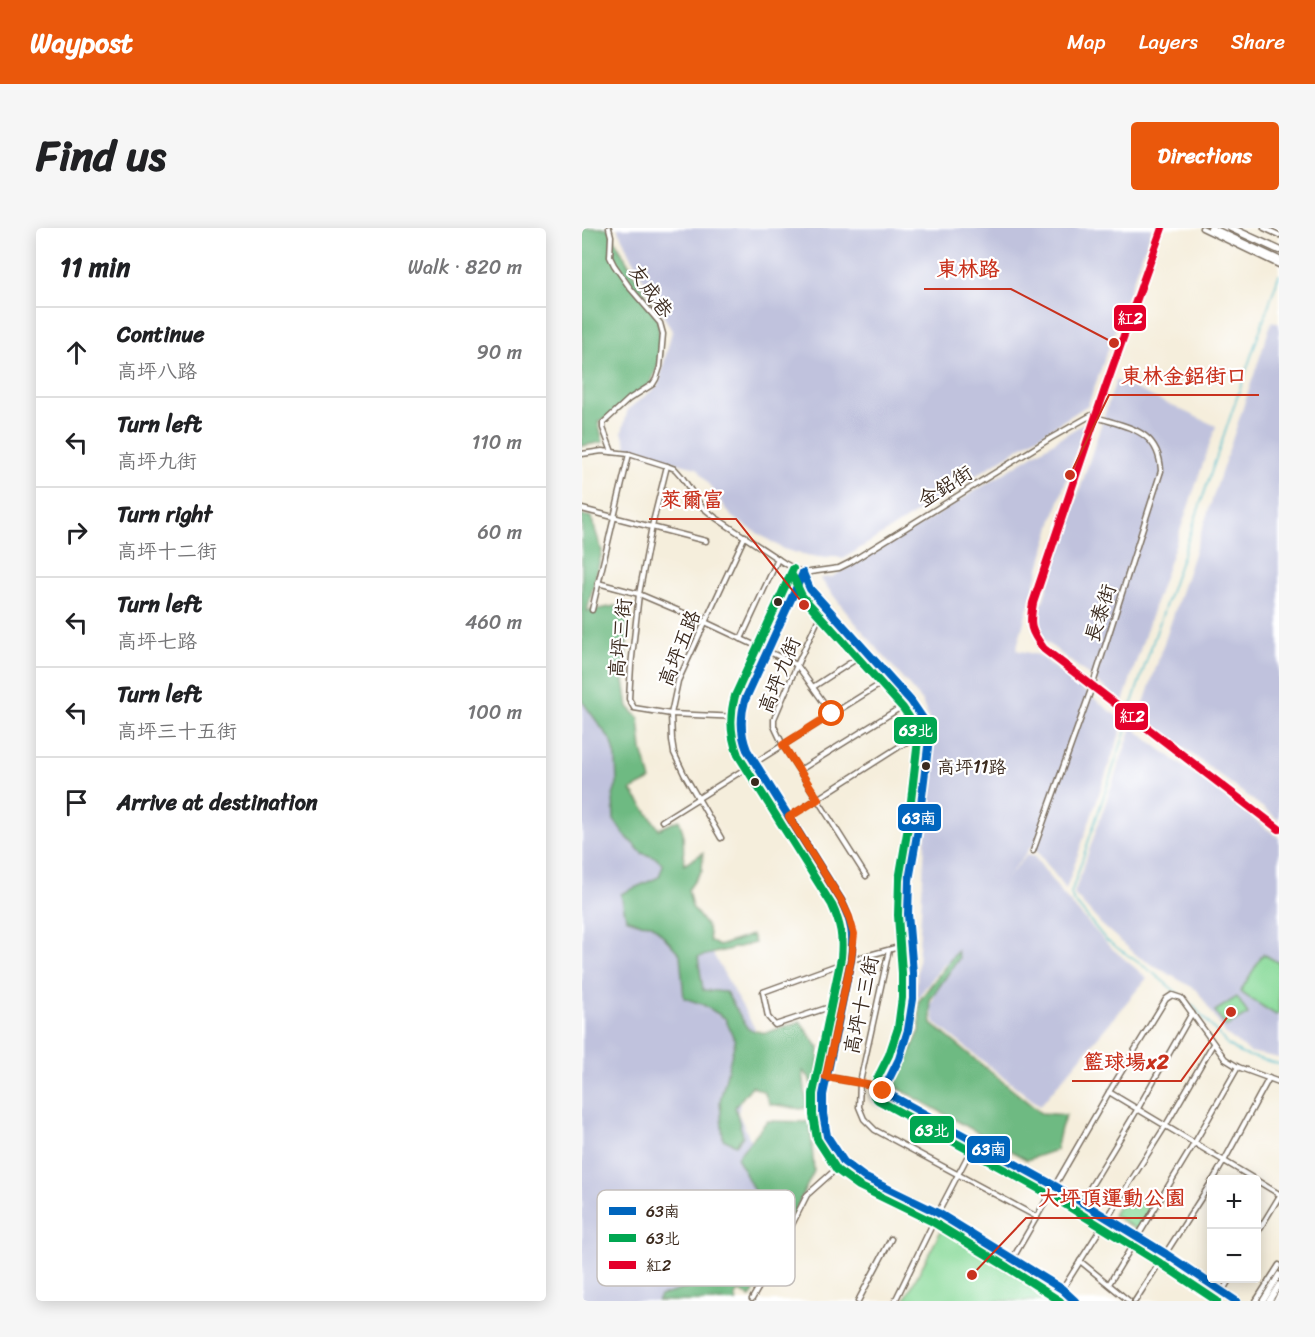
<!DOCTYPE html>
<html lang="en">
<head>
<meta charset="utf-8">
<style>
	:root { --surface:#fff; --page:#f6f6f6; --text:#202124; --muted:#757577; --line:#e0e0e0; --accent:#ea580c }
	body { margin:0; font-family:Sriracha,"LXGW WenKai TC",sans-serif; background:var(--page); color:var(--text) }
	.controls { position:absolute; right:18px; bottom:18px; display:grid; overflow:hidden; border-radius:6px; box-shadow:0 3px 15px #0003 }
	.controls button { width:54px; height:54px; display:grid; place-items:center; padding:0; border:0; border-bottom:2px solid var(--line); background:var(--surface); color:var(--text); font:30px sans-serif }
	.stop { position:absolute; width:18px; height:18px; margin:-14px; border:4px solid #ea580c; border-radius:50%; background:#fff }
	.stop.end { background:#ea580c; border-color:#fff; box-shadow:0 2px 6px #0008 }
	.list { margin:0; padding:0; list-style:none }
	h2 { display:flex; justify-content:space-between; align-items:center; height:78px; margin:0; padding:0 24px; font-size:26px }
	h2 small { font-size:20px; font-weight:400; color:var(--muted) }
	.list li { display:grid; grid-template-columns:39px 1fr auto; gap:18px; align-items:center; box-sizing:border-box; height:90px; padding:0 24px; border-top:2px solid var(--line) }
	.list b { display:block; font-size:22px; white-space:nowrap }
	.list p { margin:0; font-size:20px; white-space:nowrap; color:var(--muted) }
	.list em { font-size:20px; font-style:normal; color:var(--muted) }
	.icon { flex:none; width:33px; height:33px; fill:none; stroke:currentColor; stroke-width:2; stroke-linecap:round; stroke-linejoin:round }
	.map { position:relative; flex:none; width:697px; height:1073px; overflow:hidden; border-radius:6px }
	header { display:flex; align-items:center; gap:36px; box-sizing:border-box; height:84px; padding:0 30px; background:var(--accent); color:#fff }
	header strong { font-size:28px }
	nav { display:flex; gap:33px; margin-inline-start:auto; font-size:21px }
	.intro { display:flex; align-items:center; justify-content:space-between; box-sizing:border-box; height:144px; padding:0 36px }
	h1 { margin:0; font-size:42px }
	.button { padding:15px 27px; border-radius:6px; background:var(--accent); color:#fff; font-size:21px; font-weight:700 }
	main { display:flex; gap:36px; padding:0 36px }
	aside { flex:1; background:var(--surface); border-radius:6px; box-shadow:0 3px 15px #0003 }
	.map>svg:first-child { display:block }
	.industrial { fill:#c0c2dd }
	.green { fill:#89da9a; stroke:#62825c; stroke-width:1.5 }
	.forest { fill:#6eba82; stroke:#547250; stroke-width:1.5 }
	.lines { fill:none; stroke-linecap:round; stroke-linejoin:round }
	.stream { stroke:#4cb9c7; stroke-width:1.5 }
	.street-casing { stroke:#7c6f60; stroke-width:7 }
	.secondary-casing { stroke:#7c6f60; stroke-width:8 }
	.primary-casing { stroke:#7c6f60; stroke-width:9 }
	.street { stroke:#fff; stroke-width:4 }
	.secondary { stroke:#fff; stroke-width:5 }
	.primary { stroke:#fff; stroke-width:6 }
	.bus-1-casing { stroke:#fff; stroke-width:12 }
	.bus-2-casing { stroke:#fff; stroke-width:12 }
	.bus-3-casing { stroke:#fff; stroke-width:12 }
	.bus-1 { stroke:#0065bd; stroke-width:8 }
	.bus-2 { stroke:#00a651; stroke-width:8 }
	.bus-3 { stroke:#e4002b; stroke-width:8 }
	.route { stroke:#ea580c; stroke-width:8 }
	.bus-dot { fill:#3b2a1e; stroke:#fff; stroke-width:2 }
	.labels { text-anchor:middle; stroke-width:4.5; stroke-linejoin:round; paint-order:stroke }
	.bus-label { font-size:18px; fill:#3b2a1e; stroke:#fff; text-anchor:start }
	.street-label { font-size:20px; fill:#3b2a1e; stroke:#fff }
	.key { fill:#fff; stroke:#c4bfbc; stroke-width:1.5 }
	.key-label { font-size:16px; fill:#3b2a1e }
	.leader { fill:none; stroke:#c8321e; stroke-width:2 }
	.callout-dot { fill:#c8321e; stroke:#fff; stroke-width:2 }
	.callout-label { font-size:21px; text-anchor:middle; font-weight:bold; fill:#c8321e; stroke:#fff; stroke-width:4.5; stroke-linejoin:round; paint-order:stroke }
	.line-badge { stroke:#fff; stroke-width:2 }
	.badge-label { font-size:16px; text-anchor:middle; font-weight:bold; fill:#fff }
</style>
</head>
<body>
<header>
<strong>Waypost</strong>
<nav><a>Map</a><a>Layers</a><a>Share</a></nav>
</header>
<div class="intro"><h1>Find us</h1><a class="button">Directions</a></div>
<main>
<aside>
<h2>11 min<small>Walk · 820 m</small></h2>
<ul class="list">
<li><svg class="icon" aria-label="ahead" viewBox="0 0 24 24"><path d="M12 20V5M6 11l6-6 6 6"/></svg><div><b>Continue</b><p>高坪八路</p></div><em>90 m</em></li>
<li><svg class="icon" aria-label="left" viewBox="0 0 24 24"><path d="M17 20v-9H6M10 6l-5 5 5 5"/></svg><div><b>Turn left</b><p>高坪九街</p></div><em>110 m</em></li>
<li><svg class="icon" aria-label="right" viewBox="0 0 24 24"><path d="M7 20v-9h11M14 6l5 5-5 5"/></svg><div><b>Turn right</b><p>高坪十二街</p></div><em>60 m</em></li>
<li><svg class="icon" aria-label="left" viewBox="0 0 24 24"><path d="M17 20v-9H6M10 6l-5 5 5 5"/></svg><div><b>Turn left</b><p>高坪七路</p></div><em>460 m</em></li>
<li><svg class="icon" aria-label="left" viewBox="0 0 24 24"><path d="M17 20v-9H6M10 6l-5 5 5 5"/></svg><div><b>Turn left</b><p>高坪三十五街</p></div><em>100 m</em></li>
<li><svg class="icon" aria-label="arrive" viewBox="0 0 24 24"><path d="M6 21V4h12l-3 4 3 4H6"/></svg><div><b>Arrive at destination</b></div></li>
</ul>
</aside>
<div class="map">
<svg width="697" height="1073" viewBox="0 0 697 1073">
	<rect width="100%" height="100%" fill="#fff"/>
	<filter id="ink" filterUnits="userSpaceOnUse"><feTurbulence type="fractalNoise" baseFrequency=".0167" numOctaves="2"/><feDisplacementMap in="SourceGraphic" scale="12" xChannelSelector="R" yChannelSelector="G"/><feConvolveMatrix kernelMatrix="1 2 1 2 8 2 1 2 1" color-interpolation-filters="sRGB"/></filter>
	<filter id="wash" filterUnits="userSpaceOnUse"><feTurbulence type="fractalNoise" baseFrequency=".008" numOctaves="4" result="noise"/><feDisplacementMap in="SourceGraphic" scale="24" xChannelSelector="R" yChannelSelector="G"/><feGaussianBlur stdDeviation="1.35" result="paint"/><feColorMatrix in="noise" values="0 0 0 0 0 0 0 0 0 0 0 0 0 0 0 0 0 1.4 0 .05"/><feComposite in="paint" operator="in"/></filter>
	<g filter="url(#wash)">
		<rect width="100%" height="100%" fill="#f5eedc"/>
		<!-- industrial -->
		<g class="industrial">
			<path d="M35 0H570L506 177 261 331 251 328 246 330 226 328 201 321 150 289 115 240 82 232 45 219 40 204 46 181 76 158 90 103 54 38Z"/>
			<path d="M690 93 697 96V592L558 487Z"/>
			<path d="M534 152 634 198 577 364 541 474 463 413 454 394Z"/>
			<path d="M504 194 472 288 434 422 457 427 542 494 484 661 450 617 425 650 445 627 452 628 481 667 527 718 565 750 458 878 353 795 349 778 364 733 334 772 344 597 351 503 340 473 264 384 238 350 250 349 334 300Z"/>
			<path d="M0 448 40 518 44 558 126 717 173 801 156 885 190 959 128 1042 91 1073H0Z"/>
			<path d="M550 499 578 521 697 610V830L668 824 643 805 615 762 557 729 520 697 492 666Z"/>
		</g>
		<!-- green -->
		<g class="green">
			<path d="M681 726 697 735V786L694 787 658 764Z"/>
			<path d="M655 769 666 786 644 799 633 783Z"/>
			<path d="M545 964 569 979 555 1002 531 987Z"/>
			<path d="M361 999 415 1032 472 1062 465 1073H322Z"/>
		</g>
		<!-- forest -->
		<g class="forest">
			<path d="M0 0H26L76 88 79 129 69 155 28 189 16 193 21 214 0 218Z"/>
			<path d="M0 287 9 289 20 323 5 383 33 378 47 383 42 452 46 479 57 490 60 522 69 552 49 562 77 601 97 592 101 604 102 637 121 625 120 642 106 662 110 679 126 700 128 713 137 718 170 707 173 715 116 729 121 762 144 764 166 801 183 805 218 794 237 820 236 867 233 868 227 849 221 843 225 879 219 881 188 876 182 864 170 858 153 879 161 908 154 917 141 911 138 873 153 813 143 790 120 776 102 770 98 726 70 696 56 695 44 690 39 666 77 649 81 637 74 630 60 625 42 606 32 592 31 568 35 556 34 529 30 514 0 473Z"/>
			<path d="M375 723 377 730 348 772 350 796 459 885 484 887 479 900 474 922 445 932 312 858 338 803 337 773Z"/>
			<path d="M185 893 228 894 232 943 201 1007 169 1069 157 1064 153 1068 155 1073H75L78 1068 116 1057 122 1050 111 1046 86 1029 115 1027 152 1016 164 999 173 965 155 929Z"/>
		</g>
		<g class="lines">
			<!-- stream -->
			<g class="stream">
				<path d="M548 485 550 475 697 47"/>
				<path d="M547 490 543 505 489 665 491 672 524 712 570 744 612 779 646 817 660 826 697 836"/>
			</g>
		</g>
	</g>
	<g filter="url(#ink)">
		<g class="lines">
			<!-- street casing -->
			<g class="street-casing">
				<g id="street">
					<path d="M27 0 29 8 28 29 32 37 48 60 78 95 81 106 78 139 74 151 71 156 47 171 21 195V200L30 224"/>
					<path d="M620 0 697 37"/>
					<path d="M682 0 697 7"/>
					<path d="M0 226 20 223 47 226 85 238 93 241 100 249 119 278 134 290 202 335 221 345 228 361 329 473C340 487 347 501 346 519 343 546 340 574 336 601 333 619 329 637 327 655 325 693 332 730 331 768 330 802 315 833 301 863"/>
					<path d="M85 238 70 298 57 366 49 438 47 471 52 480 89 486 158 489"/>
					<path d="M0 281 124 313"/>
					<path d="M221 345 257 340 267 335 469 210 515 184"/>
					<path d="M16 355 57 366 123 394 215 437 250 486"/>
					<path d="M243 377 215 437 192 491V498L201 517 284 648"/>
					<path d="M10 382 47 226"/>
					<path d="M159 411 196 331"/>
					<path d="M231 459 285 424"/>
					<path d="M218 542 329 473"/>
					<path d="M207 589 345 501"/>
					<path d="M80 593 308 450"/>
					<path d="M139 610 102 546 92 525 90 512 89 486 96 453 163 308"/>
					<path d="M451 623 510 459 579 243C577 202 547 200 514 189"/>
					<path d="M307 722 278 854 277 879 282 891 293 902 455 989"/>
					<path d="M260 775 193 797 186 789 181 764 269 732 328 716"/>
					<path d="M245 849 290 857 473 958 584 1026 654 1073"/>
					<path d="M527 864 674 952"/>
					<path d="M631 952 642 933 687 850"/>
					<path d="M674 952 697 966"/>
					<path d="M500 973 555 882 610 785"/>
					<path d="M674 1007 697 969"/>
					<path d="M431 1030 527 864 584 771 590 767 599 770 643 831 656 839 697 854"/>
					<path d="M498 1033 547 1073"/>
					<path d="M527 1056 613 914 656 839"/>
					<path d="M170 1071 189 1038 225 967 262 934"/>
					<path d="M276 1073 309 1011"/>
					<path d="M313 1073 356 985 393 914"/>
					<path d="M473 1073 584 897 631 816"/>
					<path d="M553 1073 630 953"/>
					<path d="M635 1073 648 1050"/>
					<path d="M674 1073 697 1037"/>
					<path d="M694 1073 697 1067"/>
				</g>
			</g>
			<!-- secondary casing -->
			<g class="secondary-casing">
				<g id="secondary">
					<path d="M580 0 523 161 451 375 448 393 449 399 454 410 462 421 510 459 697 601"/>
					<path d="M221 345 163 472C157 491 157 503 165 522L259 672C271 696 273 705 269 732L241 867V886L245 908 262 934 282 949 356 985 431 1030 480 1061 493 1073"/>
					<path d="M681 1073 697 1047"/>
					<path d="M687 1073 697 1057"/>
				</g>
			</g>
			<!-- primary casing -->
			<g class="primary-casing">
				<g id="primary">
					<path d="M629 0 697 32"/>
					<path d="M649 0 697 22"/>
				</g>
			</g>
			<!-- street -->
			<use href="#street" class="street"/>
			<!-- secondary -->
			<use href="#secondary" class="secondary"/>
			<!-- primary -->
			<use href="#primary" class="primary"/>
			<!-- bus-1 casing -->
			<g class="bus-1-casing">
				<g id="bus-1">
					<path d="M221 345 228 361 329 473 342 492 347 511 336 601 327 652 326 686 331 745V771L326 802 317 831 301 863 473 958 584 1026 654 1073"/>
					<path d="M221 345 163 472C158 490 158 505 165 522L259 672C270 694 272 708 269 732L241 867V886L245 908 262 934 282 949 356 985 480 1061 493 1073"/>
				</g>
			</g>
			<!-- bus-2 casing -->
			<g class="bus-2-casing">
				<g id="bus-2">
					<path d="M211 341 153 468C147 489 148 507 156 527L250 677C259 697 261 709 259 730L231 866V887L235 911 255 942 277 958 351 994 425 1039 478 1073"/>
					<path d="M211 349 220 368 321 480 332 496 336 512 326 599 317 652 316 687 320 745V770L316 800 307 827 291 859 292 868 296 872 468 967 578 1035 635 1073"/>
				</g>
			</g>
			<!-- bus-3 casing -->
			<g class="bus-3-casing">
				<path id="bus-3" d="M580 0 523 161 451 375C447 398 448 402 462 421L697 601"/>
			</g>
			<!-- bus-1 -->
			<use href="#bus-1" class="bus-1"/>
			<!-- bus-2 -->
			<use href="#bus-2" class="bus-2"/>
			<!-- bus-3 -->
			<use href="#bus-3" class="bus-3"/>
		</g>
	</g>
	<g class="lines" filter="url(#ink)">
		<!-- route -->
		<path class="route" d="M250 486 201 517 236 571 207 589 259 672 267 689 272 706 269 732 244 849 290 857 301 863"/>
	</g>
	<!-- markers -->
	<g class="bus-dot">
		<circle cx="196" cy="374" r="5"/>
		<circle cx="344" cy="538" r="5"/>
		<circle cx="173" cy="554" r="5"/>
	</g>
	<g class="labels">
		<!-- bus labels -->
		<g class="bus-label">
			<text x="355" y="545">高坪11路</text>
		</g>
		<!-- street labels -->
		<g class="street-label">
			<text transform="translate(69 63) rotate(54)" y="7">友成巷</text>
			<text transform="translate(363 258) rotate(-32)" y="7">金鋁街</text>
			<text transform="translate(518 385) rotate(-72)" y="7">長泰街</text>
			<text transform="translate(38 410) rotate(-84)" y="7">高坪三街</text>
			<text transform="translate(97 420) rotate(-68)" y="7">高坪五路</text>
			<text transform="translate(197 447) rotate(-68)" y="7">高坪九街</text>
			<text transform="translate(279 777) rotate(-78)" y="7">高坪十三街</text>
		</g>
	</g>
	<!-- legend -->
	<rect x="15" y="962" width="198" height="96" rx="9" class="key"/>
	<rect x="27" y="979" width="27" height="8" fill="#0065bd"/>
	<rect x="27" y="1006" width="27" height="8" fill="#00a651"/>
	<rect x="27" y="1033" width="27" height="8" fill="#e4002b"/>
	<g class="key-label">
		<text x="64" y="989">63南</text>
		<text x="64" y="1016">63北</text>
		<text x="64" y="1043">紅2</text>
	</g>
	<!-- callouts -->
	<path class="leader" d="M532 115L429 61H342M488 247L527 167H677M222 377L154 291H67M649 784L599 853H490M390 1047L444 990H615"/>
	<g class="callout-dot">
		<circle cx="532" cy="115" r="6"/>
		<circle cx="488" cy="247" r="6"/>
		<circle cx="222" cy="377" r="6"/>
		<circle cx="649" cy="784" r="6"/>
		<circle cx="390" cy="1047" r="6"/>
	</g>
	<g class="callout-label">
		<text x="386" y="48">東林路</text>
		<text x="602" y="155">東林金鋁街口</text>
		<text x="110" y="279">萊爾富</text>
		<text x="544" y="841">籃球場x2</text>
		<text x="530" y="977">大坪頂運動公園</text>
	</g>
	<g class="line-badge">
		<rect x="531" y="76" width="34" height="28" rx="6" fill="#e4002b"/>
		<rect x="532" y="474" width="35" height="29" rx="6" fill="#e4002b"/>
		<rect x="311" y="488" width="45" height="29" rx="6" fill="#00a651"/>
		<rect x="315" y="575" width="45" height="29" rx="6" fill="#0065bd"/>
		<rect x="327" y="887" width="46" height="29" rx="6" fill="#00a651"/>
		<rect x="384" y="907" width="45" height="29" rx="6" fill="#0065bd"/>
	</g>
	<g class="badge-label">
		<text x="548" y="96">紅2</text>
		<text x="550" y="494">紅2</text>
		<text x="334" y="508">63北</text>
		<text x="337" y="596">63南</text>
		<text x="350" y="908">63北</text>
		<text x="407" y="927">63南</text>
	</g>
</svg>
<div class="controls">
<button>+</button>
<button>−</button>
</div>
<div class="stop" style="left:250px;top:486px"></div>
<div class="stop end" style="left:301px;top:863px"></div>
</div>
</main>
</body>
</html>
